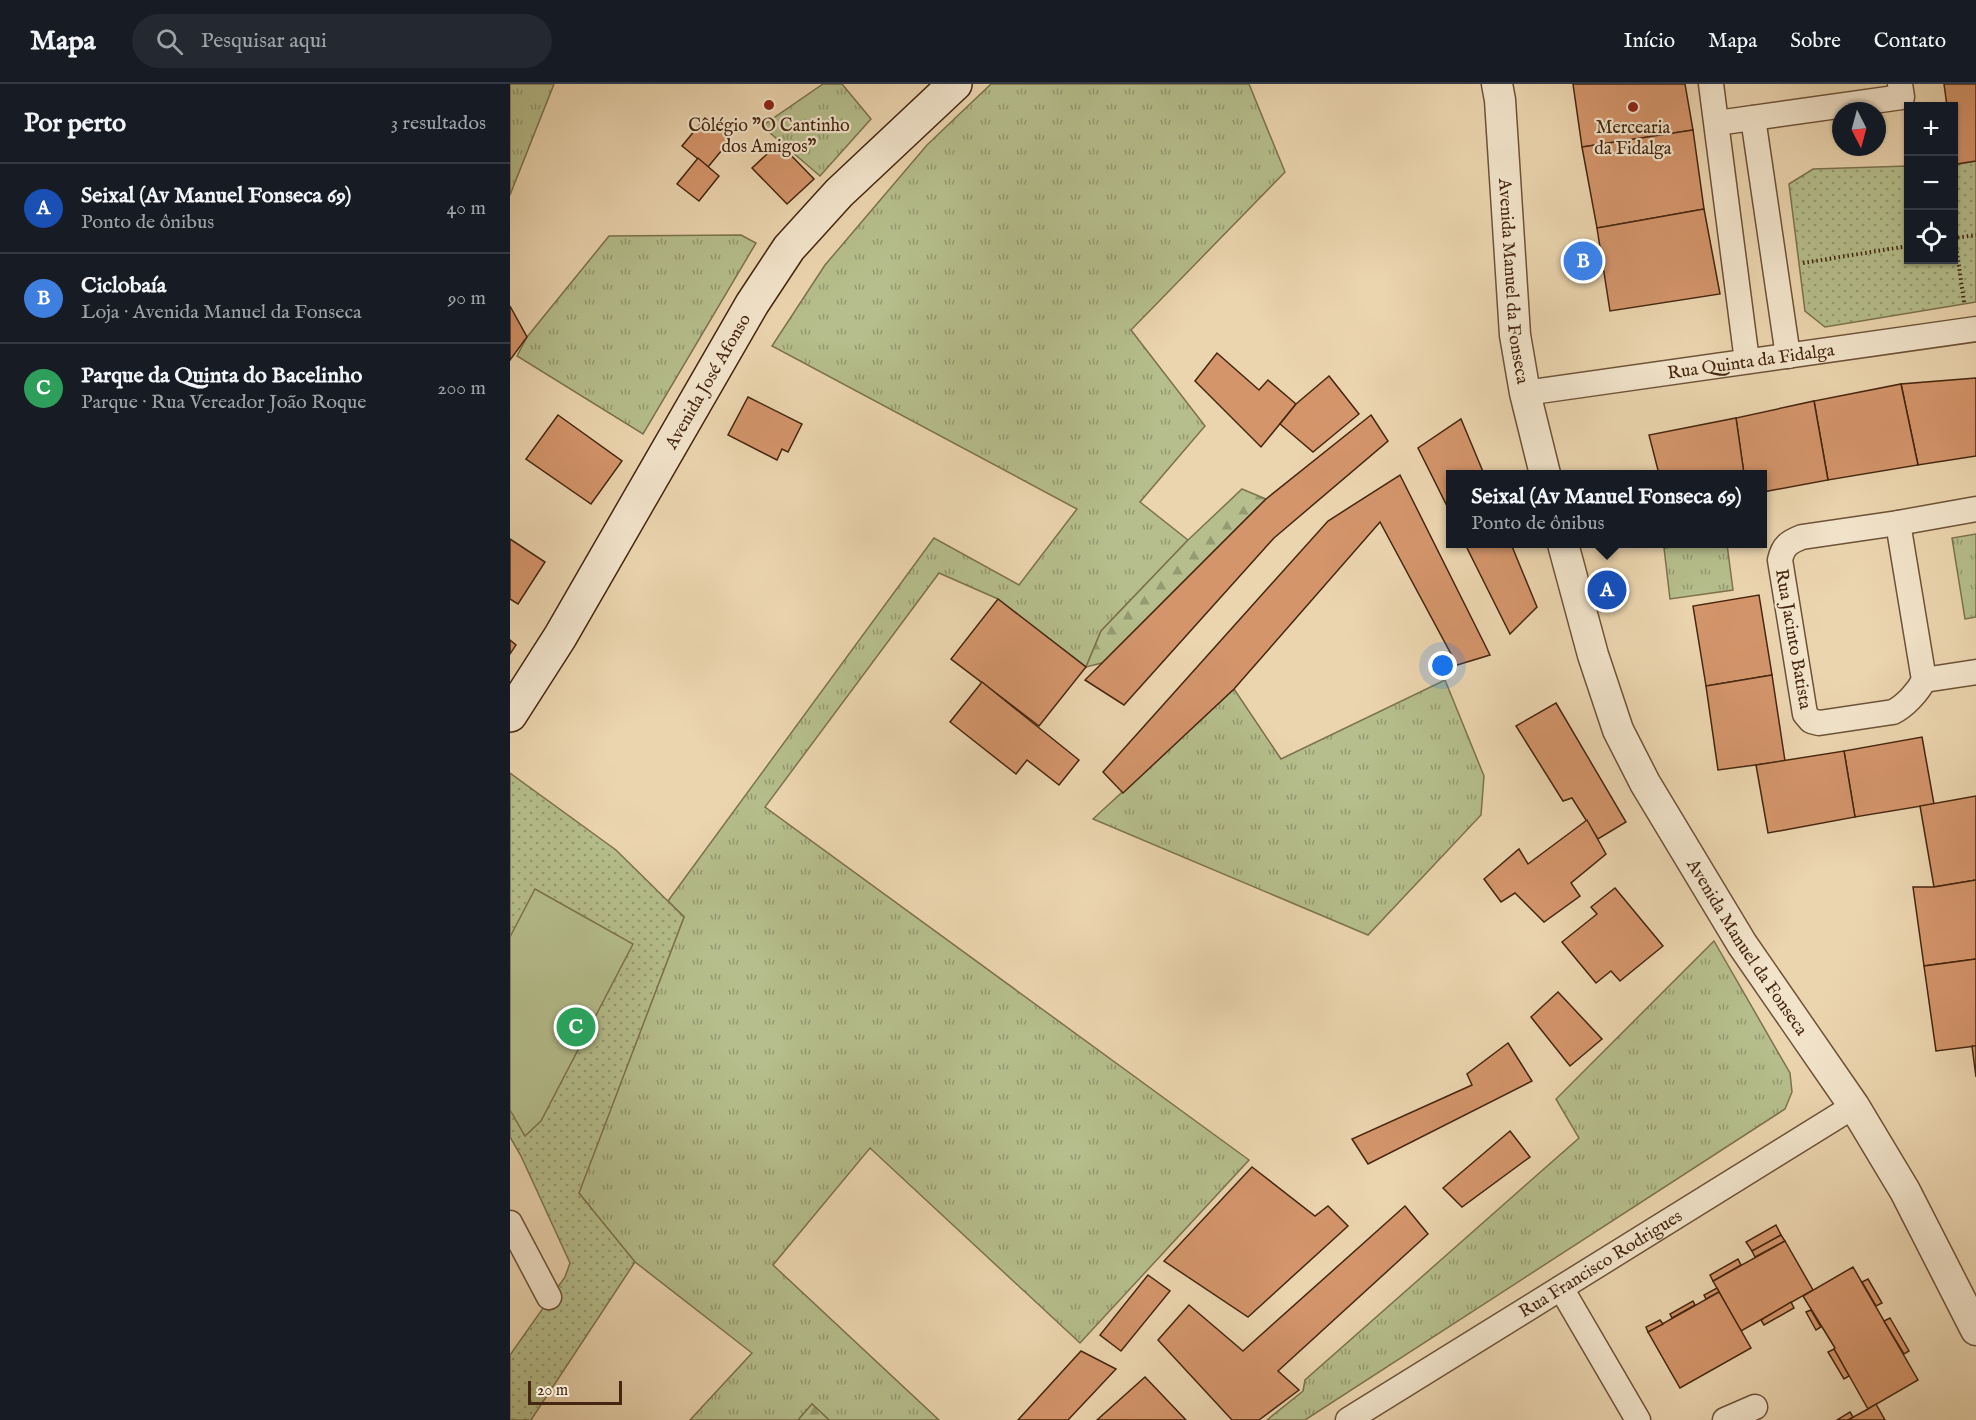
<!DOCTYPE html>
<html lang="pt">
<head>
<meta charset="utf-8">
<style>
	:root { --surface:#171b24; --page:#242831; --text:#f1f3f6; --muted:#9ea1a6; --line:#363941; --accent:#c59692 }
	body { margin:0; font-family:"IM FELL English",serif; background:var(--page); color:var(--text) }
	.controls { position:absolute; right:18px; top:18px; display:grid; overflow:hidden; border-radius:0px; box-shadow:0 2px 4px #0004 }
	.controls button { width:54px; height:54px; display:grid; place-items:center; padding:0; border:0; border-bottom:2px solid var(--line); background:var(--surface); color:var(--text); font:30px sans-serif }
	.compass { position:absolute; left:1322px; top:18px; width:54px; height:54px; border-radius:50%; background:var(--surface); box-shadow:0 2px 4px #0004; rotate:174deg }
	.scale { position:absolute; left:18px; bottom:15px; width:94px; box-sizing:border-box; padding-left:6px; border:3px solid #452610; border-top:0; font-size:16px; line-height:21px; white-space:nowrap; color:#452610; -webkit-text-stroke:4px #f2e4cb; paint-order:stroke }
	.you { position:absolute; left:933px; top:582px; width:21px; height:21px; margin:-15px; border:4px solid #fff; border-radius:50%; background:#1a73e8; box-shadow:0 0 0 9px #1a73e833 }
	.badge { display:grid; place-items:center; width:39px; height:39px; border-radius:50%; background:var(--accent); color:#fff; font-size:20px; font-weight:700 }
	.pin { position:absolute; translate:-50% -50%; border:3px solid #fff; box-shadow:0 2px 6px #0006 }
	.popup { position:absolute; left:936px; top:386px; width:321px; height:78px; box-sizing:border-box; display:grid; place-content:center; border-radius:0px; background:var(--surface); filter:drop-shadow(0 2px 4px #0005); font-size:20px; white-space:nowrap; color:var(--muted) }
	.popup b { font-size:22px; color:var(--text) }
	.popup::after { content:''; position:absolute; left:50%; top:100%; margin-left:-12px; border:12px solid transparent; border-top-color:var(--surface) }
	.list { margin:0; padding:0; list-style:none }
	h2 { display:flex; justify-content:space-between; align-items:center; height:78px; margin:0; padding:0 24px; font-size:26px }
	h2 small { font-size:20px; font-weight:400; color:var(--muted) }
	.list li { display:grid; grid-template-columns:39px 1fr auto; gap:18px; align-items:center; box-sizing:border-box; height:90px; padding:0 24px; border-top:2px solid var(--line) }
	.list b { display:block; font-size:22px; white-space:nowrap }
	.list p { margin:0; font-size:20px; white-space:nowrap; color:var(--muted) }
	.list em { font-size:20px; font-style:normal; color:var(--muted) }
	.icon { flex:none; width:33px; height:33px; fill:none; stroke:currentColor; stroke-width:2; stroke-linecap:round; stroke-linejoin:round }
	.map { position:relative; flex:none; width:1466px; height:1336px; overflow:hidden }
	header { display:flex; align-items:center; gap:36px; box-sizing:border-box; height:84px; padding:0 30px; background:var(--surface); border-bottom:2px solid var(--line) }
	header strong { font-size:28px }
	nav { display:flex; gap:33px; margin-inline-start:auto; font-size:21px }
	.search { width:420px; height:54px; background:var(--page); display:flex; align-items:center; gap:15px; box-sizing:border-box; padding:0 21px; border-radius:33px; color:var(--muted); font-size:22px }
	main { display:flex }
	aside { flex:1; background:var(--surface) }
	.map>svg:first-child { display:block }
	.grass { fill:url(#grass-tufts); stroke:#7d724e; stroke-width:1.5 }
	.forest { fill:url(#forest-firs); stroke:#7d724e; stroke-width:1.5 }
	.park { fill:url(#park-dots); stroke:#7d724e; stroke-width:1.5 }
	.garden { fill:#b5be8c; stroke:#7d724e; stroke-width:1.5 }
	.building { fill:#d4956b; stroke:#452610; stroke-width:1.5 }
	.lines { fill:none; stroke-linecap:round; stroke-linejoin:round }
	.minor-casing { stroke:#6e5238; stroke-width:27 }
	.tertiary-casing { stroke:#6e5238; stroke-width:33 }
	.secondary-casing { stroke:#452610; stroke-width:36 }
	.path { stroke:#452610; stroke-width:4; stroke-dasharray:1.5 3; stroke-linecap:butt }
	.minor { stroke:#f2e4cb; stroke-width:24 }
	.tertiary { stroke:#f2e4cb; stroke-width:30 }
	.secondary { stroke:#f2e4cb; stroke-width:33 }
	.poi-dot { fill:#8f2418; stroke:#f2e4cb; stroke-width:2 }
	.labels { text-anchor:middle; stroke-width:4.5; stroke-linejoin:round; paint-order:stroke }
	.poi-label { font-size:18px; fill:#452610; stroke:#f2e4cb }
	.street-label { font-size:18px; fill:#452610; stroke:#f2e4cb }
</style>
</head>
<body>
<header>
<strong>Mapa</strong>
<div class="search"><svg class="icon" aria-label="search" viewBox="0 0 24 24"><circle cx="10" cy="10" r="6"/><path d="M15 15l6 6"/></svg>Pesquisar aqui</div>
<nav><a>Início</a><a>Mapa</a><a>Sobre</a><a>Contato</a></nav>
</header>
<main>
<aside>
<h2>Por perto<small>3 resultados</small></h2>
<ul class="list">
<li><span class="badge" style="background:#1a4fb4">A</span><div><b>Seixal (Av Manuel Fonseca 69)</b><p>Ponto de ônibus</p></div><em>40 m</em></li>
<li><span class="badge" style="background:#3f7fe0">B</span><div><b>Ciclobaía</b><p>Loja · Avenida Manuel da Fonseca</p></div><em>90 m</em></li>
<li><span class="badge" style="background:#2e9e5b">C</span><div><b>Parque da Quinta do Bacelinho</b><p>Parque · Rua Vereador João Roque</p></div><em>200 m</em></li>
</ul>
</aside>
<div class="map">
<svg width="1466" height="1336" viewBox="0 0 1466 1336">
	<defs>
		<pattern id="grass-tufts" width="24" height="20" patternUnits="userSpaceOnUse" patternTransform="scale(1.5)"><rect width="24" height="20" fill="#b5be8c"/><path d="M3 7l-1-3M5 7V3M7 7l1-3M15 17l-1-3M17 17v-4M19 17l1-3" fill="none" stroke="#959a71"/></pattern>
		<pattern id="forest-firs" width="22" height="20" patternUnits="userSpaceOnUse" patternTransform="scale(1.5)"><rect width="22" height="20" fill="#b5be8c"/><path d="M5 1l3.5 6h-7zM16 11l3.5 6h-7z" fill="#959a71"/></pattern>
		<pattern id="park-dots" width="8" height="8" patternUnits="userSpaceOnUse" patternTransform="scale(1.5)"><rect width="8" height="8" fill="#b5be8c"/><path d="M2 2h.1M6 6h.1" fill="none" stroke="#959a71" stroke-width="1.8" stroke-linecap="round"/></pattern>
	</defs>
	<rect width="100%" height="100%" fill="#ebd5af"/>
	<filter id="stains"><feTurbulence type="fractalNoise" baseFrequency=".00333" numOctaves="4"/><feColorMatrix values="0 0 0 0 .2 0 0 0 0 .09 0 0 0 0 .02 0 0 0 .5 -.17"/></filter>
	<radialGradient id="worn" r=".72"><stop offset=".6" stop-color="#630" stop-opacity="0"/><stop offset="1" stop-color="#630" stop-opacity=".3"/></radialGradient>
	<!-- grass -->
	<g class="grass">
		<path d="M0 0H44L0 111Z"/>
		<path d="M313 0H332L361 35 310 92 252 42Z"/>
		<path d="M481 0H739L775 88 621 246 695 342 630 418 678 456 591 547 576 583 488 515 429 489 255 723 739 1076 570 1259 360 1064 263 1181 429 1336H319L302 1320 288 1336H180L242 1269 125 1178 68 1109 174 833 158 817 424 454 509 501 567 425 262 262 315 181 417 61Z"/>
		<path d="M231 151 246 159 133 350 7 272 17 253 99 152Z"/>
		<path d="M1466 450V533L1455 535 1442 454Z"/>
		<path d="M1188 460H1217L1223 506 1160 515 1154 464Z"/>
		<path d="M935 596 974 692 971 731 858 851 583 735 724 605 771 675Z"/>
		<path d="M1204 857 1280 989 1282 1008 1275 1025 795 1336H757L793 1307 795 1296 1069 1054 1046 1015Z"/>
	</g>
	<!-- forest -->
	<g class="forest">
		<path d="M732 405 756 415 592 579 576 583 591 547 678 456Z"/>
		<path d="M302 1320 319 1336H288Z"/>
	</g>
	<!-- park -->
	<g class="park">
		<path d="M1466 77V218L1315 243 1295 227 1279 100 1303 85 1398 82V176H1444V81Z"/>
		<path d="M0 689 106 766 174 833 69 1109 125 1178 21 1336H0V1271L55 1193 60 1179 11 1072 0 1053Z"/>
	</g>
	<!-- garden -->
	<path class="garden" d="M25 805 123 860 31 1037 15 1052 0 1026V853Z"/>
	<!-- building -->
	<g class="building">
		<path d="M1063 0H1175L1183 46 1072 63Z"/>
		<path d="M1434 0H1466V77L1447 80 1444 60V22H1437Z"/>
		<path d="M195 34 221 55 198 83 172 62Z"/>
		<path d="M1183 46 1194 125 1087 144 1072 63Z"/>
		<path d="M269 59 304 95 277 120 242 84Z"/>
		<path d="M188 74 209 92 189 117 167 100Z"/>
		<path d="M1194 125 1210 210 1100 227 1087 144Z"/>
		<path d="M0 222 17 253 0 276Z"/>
		<path d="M707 269 749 306 758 296 786 320 751 363 685 297Z"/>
		<path d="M819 292 849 330 803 368 770 340 786 320Z"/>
		<path d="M1466 294V372L1408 381 1391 300Z"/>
		<path d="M1391 300 1408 381 1318 396 1304 317Z"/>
		<path d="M238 313 292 340 278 368 272 365 267 376 218 351Z"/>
		<path d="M1304 317 1318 396 1253 408V390H1234L1226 334Z"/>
		<path d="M48 331 112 377 81 420 16 375Z"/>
		<path d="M861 331 878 357 764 454 614 621 575 596 756 415Z"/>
		<path d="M1226 334 1234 390H1149L1139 351Z"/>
		<path d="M951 335 974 390H941V430L908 364Z"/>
		<path d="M890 391 980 571 947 581 870 438 724 605 613 709 593 688 818 437Z"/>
		<path d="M0 455 35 478 8 520 0 515Z"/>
		<path d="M955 460H1001L1027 523 1000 550Z"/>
		<path d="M1249 511 1262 591 1196 602 1183 522Z"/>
		<path d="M488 515 576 583 529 642 441 575Z"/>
		<path d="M0 556 6 561 0 570Z"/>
		<path d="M1262 591 1275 677 1208 686 1196 602Z"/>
		<path d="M472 598 569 676 549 701 517 676 506 690 440 638Z"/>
		<path d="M1046 619 1116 738 1088 755 1062 714 1053 717 1006 642Z"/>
		<path d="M1412 653 1424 720 1345 733 1334 667Z"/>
		<path d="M1334 667 1345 733 1258 749 1246 681Z"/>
		<path d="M1466 712V796L1424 803 1410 722Z"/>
		<path d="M1077 736 1096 770 1061 799 1070 812 1034 838 1005 809 991 818 974 795 1009 765 1018 780Z"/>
		<path d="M1466 796V875L1414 882 1403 803H1424Z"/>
		<path d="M1105 804 1153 862 1110 897 1101 887 1086 899 1052 858 1087 830 1081 823Z"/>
		<path d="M1466 875V962L1426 967 1414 882Z"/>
		<path d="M1048 908 1092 955 1060 982 1021 933Z"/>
		<path d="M998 959 1022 997 858 1080 842 1055 962 1001 957 990Z"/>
		<path d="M1462 962H1466V993Z"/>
		<path d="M1000 1047 1020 1073 952 1123 933 1104Z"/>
		<path d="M742 1083 805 1132 818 1122 838 1142 738 1233 654 1177Z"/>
		<path d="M895 1122 918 1150 768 1287 789 1306 749 1336H722L648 1256 679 1221 733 1267Z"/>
		<path d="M1266 1141 1271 1151 1242 1167 1236 1158Z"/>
		<path d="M1271 1151 1275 1157 1245 1173 1242 1167Z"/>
		<path d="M1275 1157 1303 1206 1231 1247 1203 1197Z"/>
		<path d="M1228 1175 1231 1181 1203 1197 1200 1191Z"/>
		<path d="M1343 1183 1408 1296 1358 1325 1324 1265 1325 1264 1293 1212Z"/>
		<path d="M638 1191 660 1207 611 1267 590 1251Z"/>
		<path d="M1358 1195 1372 1219 1366 1222 1352 1198Z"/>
		<path d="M1207 1204 1209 1208 1196 1215 1194 1211Z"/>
		<path d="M1209 1208 1241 1264 1170 1304 1138 1248Z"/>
		<path d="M1183 1217 1185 1221 1162 1234 1160 1230Z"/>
		<path d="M1281 1218 1284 1224 1254 1241 1251 1236Z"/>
		<path d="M1301 1226 1311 1243 1306 1246 1296 1228Z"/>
		<path d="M1380 1234 1399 1267 1394 1270 1374 1237Z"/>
		<path d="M1150 1236 1153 1240 1138 1248 1136 1243Z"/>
		<path d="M1324 1265 1339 1292 1334 1295 1318 1268Z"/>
		<path d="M571 1267 606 1285 558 1336H508Z"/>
		<path d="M635 1293 676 1336H587Z"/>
		<path d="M1366 1320 1375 1336H1338L1358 1325Z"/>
		<path d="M1340 1328 1343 1333 1338 1336H1327Z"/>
	</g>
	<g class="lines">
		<!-- minor casing -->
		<g class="minor-casing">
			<g id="minor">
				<path d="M1201 0 1237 277"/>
				<path d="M1243 34 1278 272"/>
				<path d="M1207 39 1392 13 1390 0"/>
				<path id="s1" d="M1015 309 1466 245"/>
				<path d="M1388 439 1414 596C1408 608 1395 622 1383 628L1309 639 1301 637 1295 630 1270 476C1273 462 1279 458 1292 453Z"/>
				<path d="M1388 439 1466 425"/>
				<path d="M1414 596 1466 588"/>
				<path d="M0 1139 39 1213"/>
				<path d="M1051 1204 1128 1336"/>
				<path id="s2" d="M838 1336 1344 1022"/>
				<path d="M1215 1336 1245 1323"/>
			</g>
		</g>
		<!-- tertiary casing -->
		<g class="tertiary-casing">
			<g id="tertiary">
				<path id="s3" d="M987 0 990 16 1005 251 1015 309 1035 390"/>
				<path id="s4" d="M1053 460 1083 571 1108 646 1135 699 1232 860 1344 1022 1395 1107 1466 1246"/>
			</g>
		</g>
		<!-- secondary casing -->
		<g class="secondary-casing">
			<g id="secondary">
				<path id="s5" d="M0 631 50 553 242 220 279 164 329 109 445 0"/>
			</g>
		</g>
		<!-- path -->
		<g class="path">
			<path d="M1293 179 1398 162"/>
			<path d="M1454 218 1445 154 1466 151"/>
		</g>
		<!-- minor -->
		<use href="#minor" class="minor"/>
		<!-- tertiary -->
		<use href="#tertiary" class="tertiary"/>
		<!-- secondary -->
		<use href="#secondary" class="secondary"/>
	</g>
	<!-- markers -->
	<g class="poi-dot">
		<circle cx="259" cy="21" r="6"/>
		<circle cx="1123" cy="23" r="6"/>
	</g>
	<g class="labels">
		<!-- poi labels -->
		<g class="poi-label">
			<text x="259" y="47">Colégio "O Cantinho<tspan x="259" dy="21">dos Amigos"</tspan></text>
			<text x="1123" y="49">Mercearia<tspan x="1123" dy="21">da Fidalga</tspan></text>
		</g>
		<!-- street labels -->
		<g class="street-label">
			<text dy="6" stroke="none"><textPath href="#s3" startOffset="198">Avenida Manuel da Fonseca</textPath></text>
			<text dy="6" stroke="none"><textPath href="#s1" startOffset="228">Rua Quinta da Fidalga</textPath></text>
			<text dy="6" stroke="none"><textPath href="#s5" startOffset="388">Avenida José Afonso</textPath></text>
			<text transform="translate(1284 555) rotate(80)" y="6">Rua Jacinto Batista</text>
			<text dy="6" stroke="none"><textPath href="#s4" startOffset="447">Avenida Manuel da Fonseca</textPath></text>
			<text dy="6" stroke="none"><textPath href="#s2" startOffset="297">Rua Francisco Rodrigues</textPath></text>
		</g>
	</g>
	<rect width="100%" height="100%" filter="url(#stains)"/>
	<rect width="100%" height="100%" fill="url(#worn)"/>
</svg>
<div class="controls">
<button>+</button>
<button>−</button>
<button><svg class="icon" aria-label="locate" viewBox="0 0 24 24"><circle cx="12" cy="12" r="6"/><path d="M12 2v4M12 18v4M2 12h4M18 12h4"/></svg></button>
</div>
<svg class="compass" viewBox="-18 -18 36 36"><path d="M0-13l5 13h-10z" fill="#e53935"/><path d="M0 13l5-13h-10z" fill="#9ea1a6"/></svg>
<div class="scale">20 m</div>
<div class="you"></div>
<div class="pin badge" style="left:1097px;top:506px;background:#1a4fb4">A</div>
<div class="popup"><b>Seixal (Av Manuel Fonseca 69)</b>Ponto de ônibus</div>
<div class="pin badge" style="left:1073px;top:177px;background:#3f7fe0">B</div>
<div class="pin badge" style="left:66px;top:943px;background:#2e9e5b">C</div>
</div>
</main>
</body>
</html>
